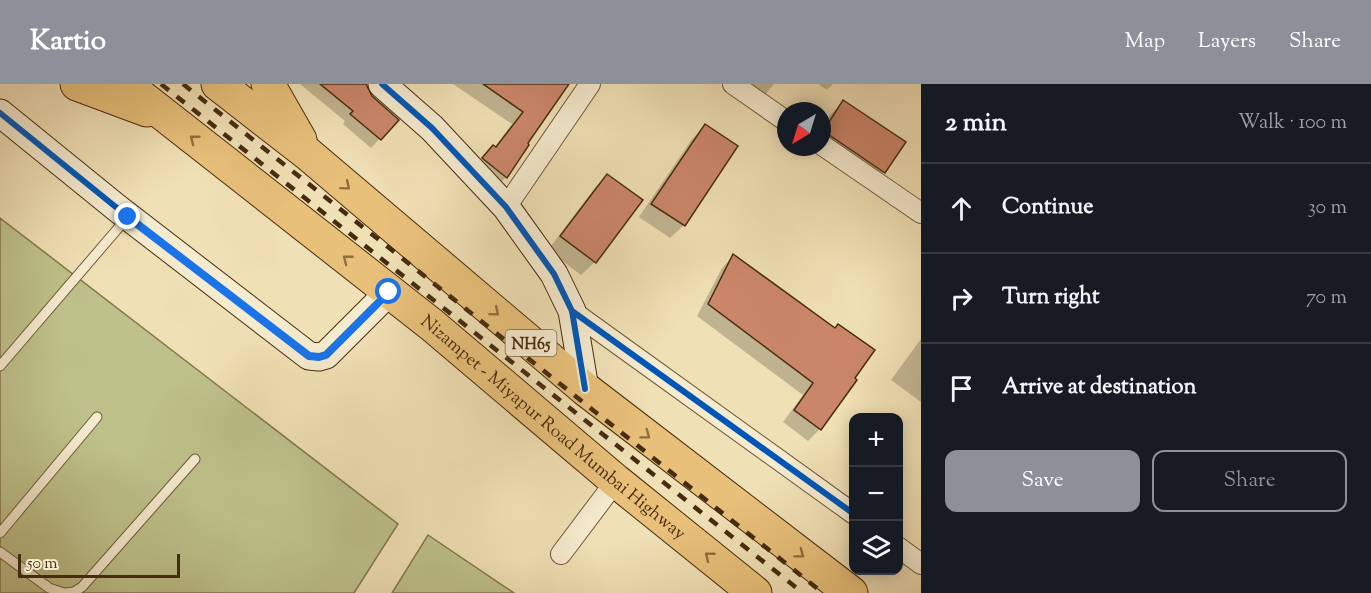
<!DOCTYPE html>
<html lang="en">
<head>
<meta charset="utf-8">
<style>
	:root { --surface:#171b24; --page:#20242c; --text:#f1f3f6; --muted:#9ea1a6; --line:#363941; --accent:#8c9099 }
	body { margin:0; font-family:"Sorts Mill Goudy",serif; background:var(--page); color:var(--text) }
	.controls { position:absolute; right:18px; bottom:18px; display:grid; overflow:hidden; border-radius:12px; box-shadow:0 3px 15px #0003 }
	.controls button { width:54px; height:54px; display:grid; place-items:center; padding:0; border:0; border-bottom:2px solid var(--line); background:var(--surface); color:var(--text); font:30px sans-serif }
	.compass { position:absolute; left:777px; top:18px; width:54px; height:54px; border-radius:50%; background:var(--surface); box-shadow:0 3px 15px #0003; rotate:218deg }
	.scale { position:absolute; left:18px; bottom:15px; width:162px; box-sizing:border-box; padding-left:6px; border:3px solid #462c0f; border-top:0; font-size:16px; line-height:21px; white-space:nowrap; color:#462c0f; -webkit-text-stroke:4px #f5ebcf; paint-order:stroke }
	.stop { position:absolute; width:18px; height:18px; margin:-14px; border:4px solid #1a73e8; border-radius:50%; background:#fff }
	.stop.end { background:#1a73e8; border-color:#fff; box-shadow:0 2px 6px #0008 }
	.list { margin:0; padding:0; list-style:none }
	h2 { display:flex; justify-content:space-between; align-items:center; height:78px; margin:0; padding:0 24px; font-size:26px }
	h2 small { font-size:20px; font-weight:400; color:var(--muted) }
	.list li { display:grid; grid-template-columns:39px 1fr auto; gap:18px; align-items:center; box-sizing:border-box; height:90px; padding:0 24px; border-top:2px solid var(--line) }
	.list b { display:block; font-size:22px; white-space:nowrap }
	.list em { font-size:20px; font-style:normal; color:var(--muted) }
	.actions { display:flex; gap:12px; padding:18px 24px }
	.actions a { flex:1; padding:14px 0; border:2px solid var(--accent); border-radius:12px; text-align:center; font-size:21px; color:var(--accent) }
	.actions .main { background:var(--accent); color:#fff }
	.icon { flex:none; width:33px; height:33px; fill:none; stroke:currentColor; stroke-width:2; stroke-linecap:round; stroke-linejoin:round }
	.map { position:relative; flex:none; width:921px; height:509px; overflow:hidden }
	header { display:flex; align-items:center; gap:36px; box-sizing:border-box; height:84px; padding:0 30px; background:var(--accent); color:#fff }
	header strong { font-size:28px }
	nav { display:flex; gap:33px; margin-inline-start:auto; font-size:21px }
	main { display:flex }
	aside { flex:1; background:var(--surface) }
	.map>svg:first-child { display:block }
	.green { fill:#bec18a; stroke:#82764c; stroke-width:1.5 }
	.shadow { fill:#0003 }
	.building { fill:#cb866a; stroke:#462c0f; stroke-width:1.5 }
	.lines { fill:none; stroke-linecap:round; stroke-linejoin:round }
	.lane-casing { stroke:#705938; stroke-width:11 }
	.street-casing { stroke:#705938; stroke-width:22 }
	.secondary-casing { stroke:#462c0f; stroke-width:29 }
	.highway-casing { stroke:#462c0f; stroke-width:35 }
	.lane { stroke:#f5ebcf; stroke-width:9 }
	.street { stroke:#f5ebcf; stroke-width:20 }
	.secondary { stroke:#f5ebcf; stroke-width:27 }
	.highway { stroke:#e8c07a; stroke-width:33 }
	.rail { stroke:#462c0f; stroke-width:4.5; stroke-dasharray:10 10; stroke-linecap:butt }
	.cycleway-casing { stroke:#f5ebcf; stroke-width:10 }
	.cycleway { stroke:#0057b8; stroke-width:6 }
	.oneway { stroke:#8f6f3f }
	.route { stroke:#1a73e8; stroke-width:8 }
	.labels { text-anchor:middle; stroke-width:4.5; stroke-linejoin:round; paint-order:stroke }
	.shield { fill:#f5ebcf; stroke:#7a6549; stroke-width:1.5 }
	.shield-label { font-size:16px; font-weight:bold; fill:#462c0f }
	.street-label { font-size:18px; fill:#462c0f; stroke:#f5ebcf }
</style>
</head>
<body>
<header>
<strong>Kartio</strong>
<nav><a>Map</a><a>Layers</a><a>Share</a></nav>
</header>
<main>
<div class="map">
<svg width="921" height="509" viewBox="0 0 921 509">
	<rect width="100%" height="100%" fill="#f0e0b5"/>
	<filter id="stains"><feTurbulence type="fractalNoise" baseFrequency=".00333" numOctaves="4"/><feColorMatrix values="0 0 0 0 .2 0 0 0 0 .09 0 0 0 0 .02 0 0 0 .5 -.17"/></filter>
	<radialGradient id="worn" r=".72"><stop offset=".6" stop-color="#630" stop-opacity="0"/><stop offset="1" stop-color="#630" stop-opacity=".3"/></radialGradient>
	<!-- green -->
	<g class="green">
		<path d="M0 134 398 440 354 509H0Z"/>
		<path d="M428 451 514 509H392Z"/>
	</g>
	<!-- shadow -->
	<g class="shadow">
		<path d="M300 0H362L370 13 397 36 371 64 343 40 345 37Z"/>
		<path d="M453 0H555L526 60 506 93 494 105 471 87 481 75 494 64 512 40Z"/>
		<path d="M732 0H774L759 18Z"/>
		<path d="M818 0H833L827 6Z"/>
		<path d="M843 18 904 59 883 88 870 102 815 64 811 63H822V43L830 31Z"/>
		<path d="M705 42 736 63 684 141 670 154 639 133 692 55Z"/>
		<path d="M608 91 595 178 581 191 548 166 594 105Z"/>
		<path d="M733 172 855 296 820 345 808 357 783 338 803 311 697 232 722 184Z"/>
		<path d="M921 255V318L891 296Z"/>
	</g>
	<!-- building -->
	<g class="building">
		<path d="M320 0H366L372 12 399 36 381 56 350 30 353 27Z"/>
		<path d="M483 0H569L528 59 529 61 507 94 482 74 493 61 496 63 523 28Z"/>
		<path d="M843 16 906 58 885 89 829 51 822 49Z"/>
		<path d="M705 40 738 62 685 142 651 120Z"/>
		<path d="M607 90 643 116 596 179 560 152Z"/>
		<path d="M733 170 835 244 838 240 875 266 855 294 857 296 821 346 794 326 813 299 708 220Z"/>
	</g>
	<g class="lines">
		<!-- lane casing -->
		<g class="lane-casing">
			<g id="lane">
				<path d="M0 282 126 135"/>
				<path d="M0 449 97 333"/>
				<path d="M0 468 49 504 64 509"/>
				<path d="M66 509 74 508 82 503 195 375"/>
			</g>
		</g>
		<!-- street casing -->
		<g class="street-casing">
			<g id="street">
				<path d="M733 0 786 37"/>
				<path d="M822 61 921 129"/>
				<path d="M506 123 590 0"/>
				<path d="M572 227 854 430"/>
				<path d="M898 463 921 480"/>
				<path d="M561 470 616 397"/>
			</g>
		</g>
		<!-- secondary casing -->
		<g class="secondary-casing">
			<g id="secondary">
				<path d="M382 0 432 44 506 123 554 190 572 227 585 305"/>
				<path d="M0 29 117 124 309 272 319 273 326 271 389 208"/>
			</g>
		</g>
		<!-- highway casing -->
		<g class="highway-casing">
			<g id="highway">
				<path d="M77 0 147 26"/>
				<path id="s1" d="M125 0 432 241 616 397 755 509"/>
				<path d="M218 0 308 70 585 305 851 509"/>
				<path d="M268 0 300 56"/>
			</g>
		</g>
		<!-- lane -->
		<use href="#lane" class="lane"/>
		<!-- street -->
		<use href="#street" class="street"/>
		<!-- secondary -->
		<use href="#secondary" class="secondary"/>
		<!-- highway -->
		<use href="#highway" class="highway"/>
		<!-- rail -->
		<g class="rail">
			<path d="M161 0 803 509"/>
			<path d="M183 0 823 509"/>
		</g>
		<!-- cycleway casing -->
		<g class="cycleway-casing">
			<g id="cycleway">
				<path d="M382 0 432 44 506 123 554 190 572 227 585 305"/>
				<path d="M0 29 117 124 309 272 319 273 326 271 389 208"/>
				<path d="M572 227 854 430"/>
			</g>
		</g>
		<!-- cycleway -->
		<use href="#cycleway" class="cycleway"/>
	</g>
	<!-- one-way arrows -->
	<defs><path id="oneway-chevron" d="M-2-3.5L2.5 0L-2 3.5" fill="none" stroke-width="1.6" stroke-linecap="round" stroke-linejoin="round" transform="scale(1.5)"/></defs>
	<g class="oneway">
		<use href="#oneway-chevron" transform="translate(194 55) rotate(-142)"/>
		<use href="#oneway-chevron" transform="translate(346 102) rotate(40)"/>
		<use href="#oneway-chevron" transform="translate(347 175) rotate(-142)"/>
		<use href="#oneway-chevron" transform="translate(495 228) rotate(40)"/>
		<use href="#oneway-chevron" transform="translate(646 351) rotate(37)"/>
		<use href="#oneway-chevron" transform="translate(800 470) rotate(37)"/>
		<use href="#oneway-chevron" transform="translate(709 472) rotate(-141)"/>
	</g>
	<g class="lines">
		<!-- route -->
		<path class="route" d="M128 133 309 272 319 273 326 271 389 208"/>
	</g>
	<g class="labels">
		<!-- shield labels -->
		<rect class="shield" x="505.5" y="246" width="51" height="26" rx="4.5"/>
		<g class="shield-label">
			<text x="531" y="265">NH65</text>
		</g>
		<!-- street labels -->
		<g class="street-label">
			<text dy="6" stroke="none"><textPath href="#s1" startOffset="549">Nizampet - Miyapur Road Mumbai Highway</textPath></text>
		</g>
	</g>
	<rect width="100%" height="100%" filter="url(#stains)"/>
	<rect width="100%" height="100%" fill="url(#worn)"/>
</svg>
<div class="controls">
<button>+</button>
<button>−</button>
<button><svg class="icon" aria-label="layers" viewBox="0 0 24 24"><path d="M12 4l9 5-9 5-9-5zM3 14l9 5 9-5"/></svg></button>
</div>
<svg class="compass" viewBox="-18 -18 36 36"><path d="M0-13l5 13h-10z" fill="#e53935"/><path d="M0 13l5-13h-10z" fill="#9ea1a6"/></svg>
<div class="scale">50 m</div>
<div class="stop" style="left:389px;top:208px"></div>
<div class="stop end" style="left:128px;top:133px"></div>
</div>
<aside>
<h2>2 min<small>Walk · 100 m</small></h2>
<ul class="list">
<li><svg class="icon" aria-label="ahead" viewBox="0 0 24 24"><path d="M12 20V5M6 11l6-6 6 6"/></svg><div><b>Continue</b></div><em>30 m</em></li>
<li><svg class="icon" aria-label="right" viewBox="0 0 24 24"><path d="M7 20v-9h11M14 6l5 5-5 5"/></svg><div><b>Turn right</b></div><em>70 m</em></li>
<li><svg class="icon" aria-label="arrive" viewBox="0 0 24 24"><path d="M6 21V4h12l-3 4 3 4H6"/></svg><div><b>Arrive at destination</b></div></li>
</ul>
<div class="actions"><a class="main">Save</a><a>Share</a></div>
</aside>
</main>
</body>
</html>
